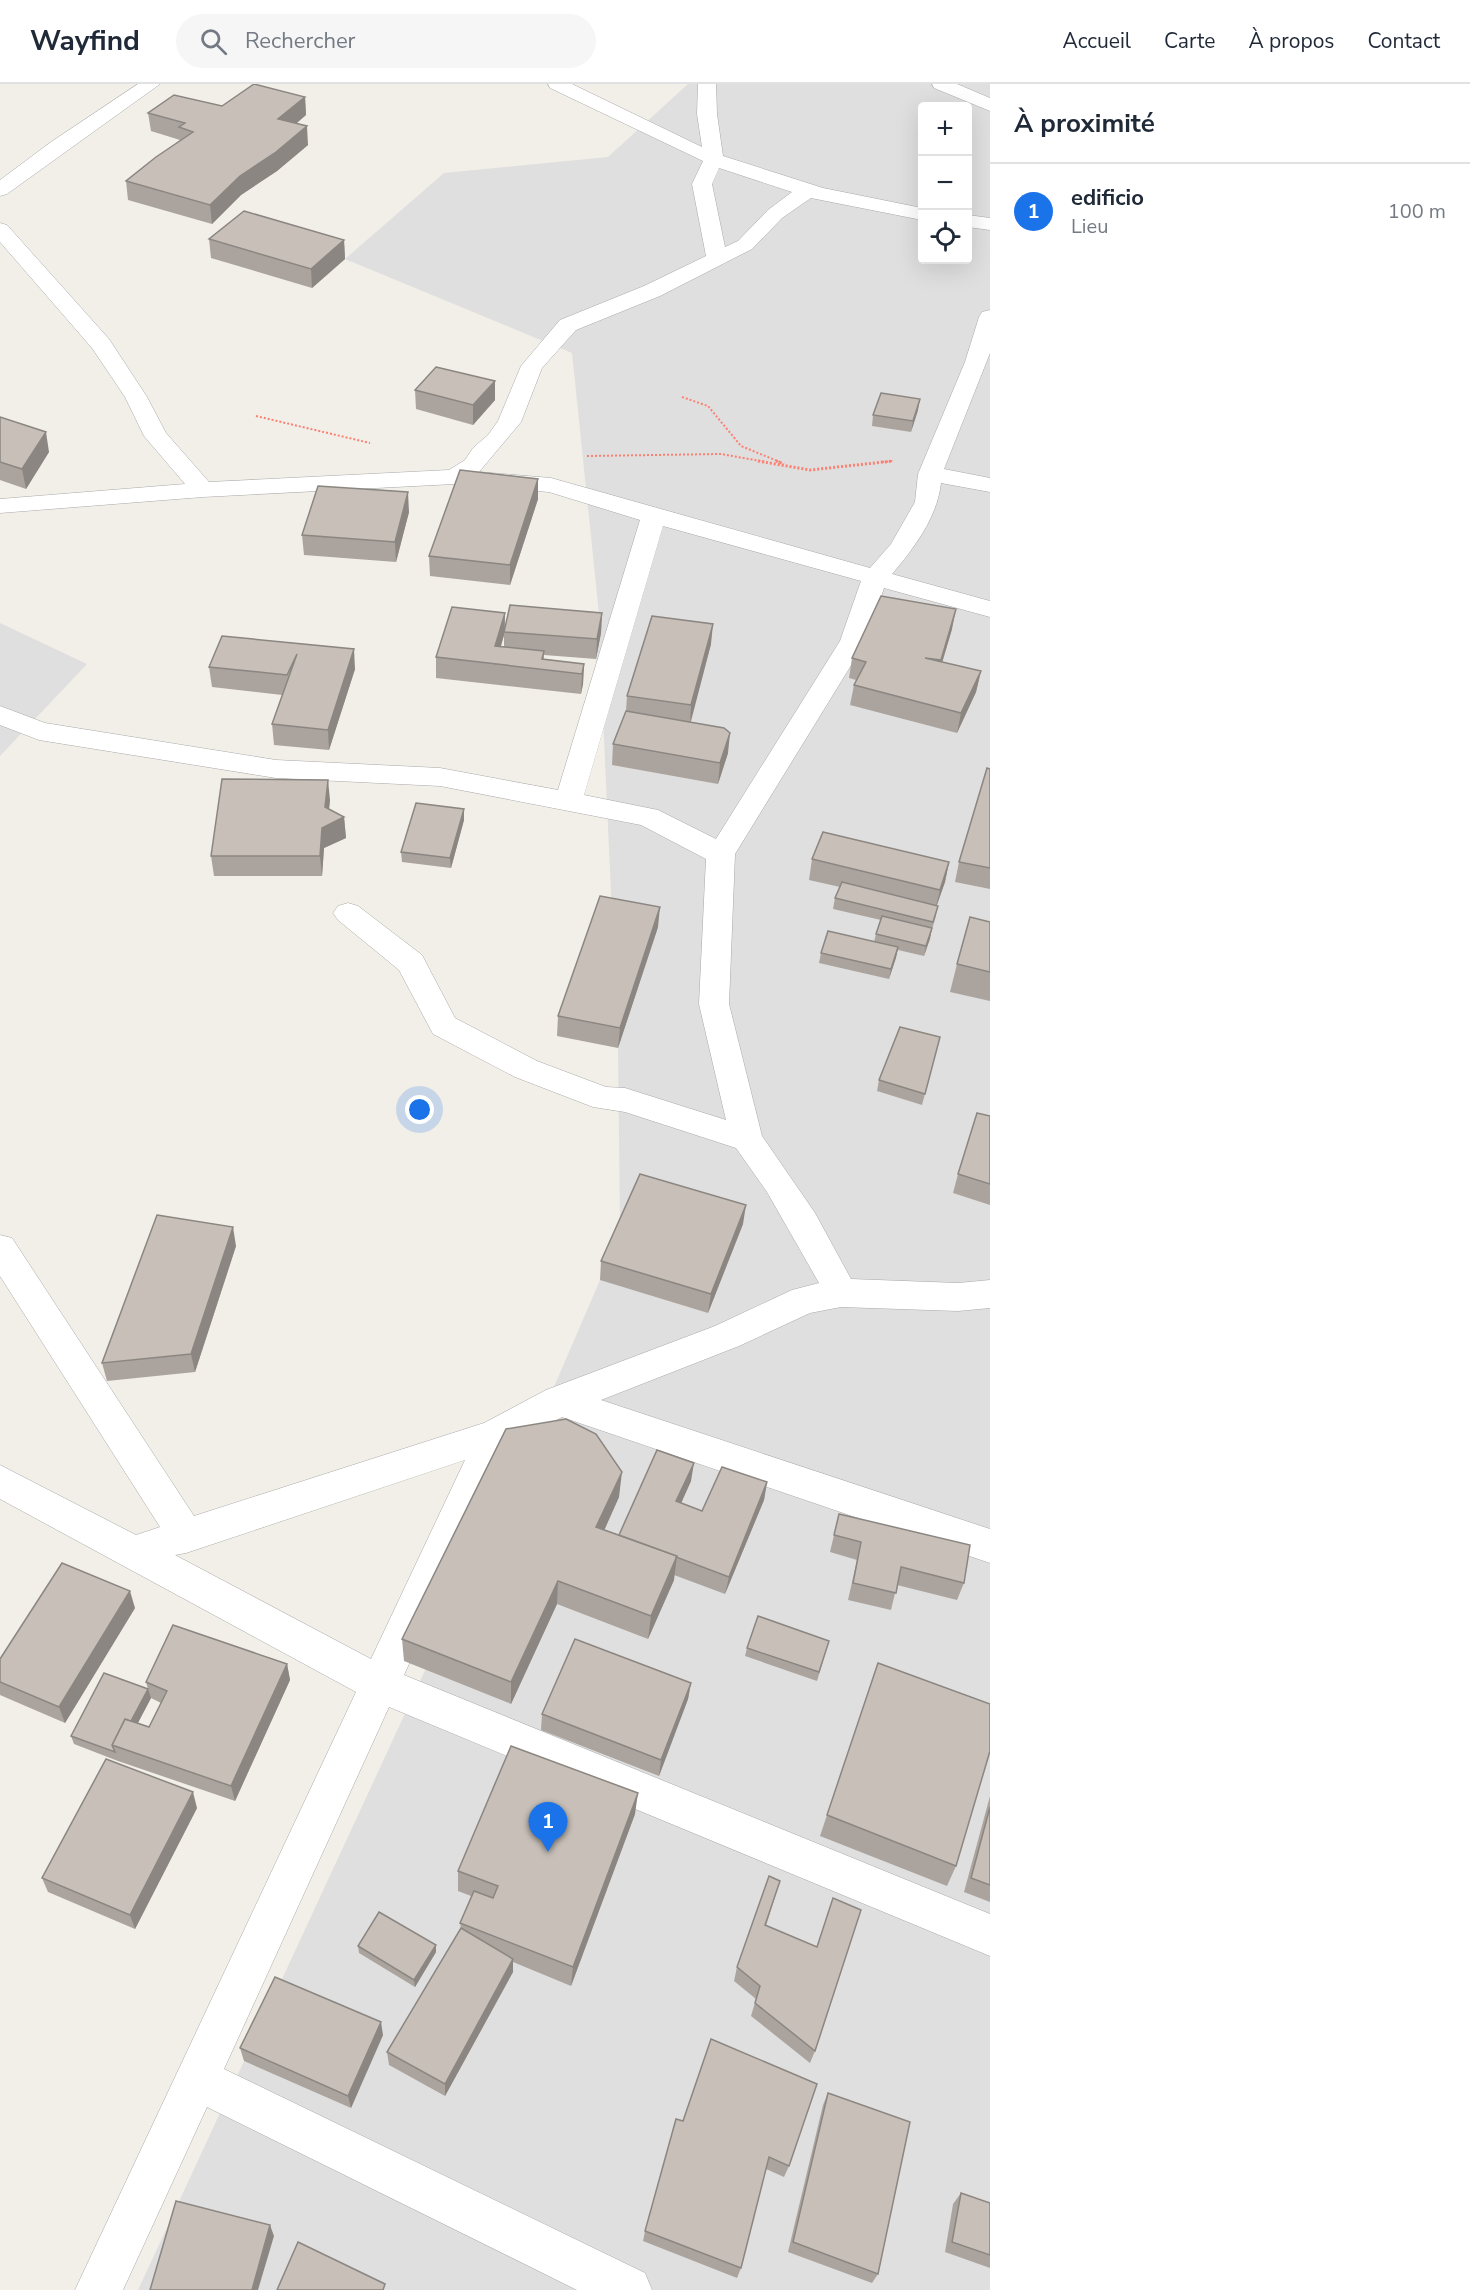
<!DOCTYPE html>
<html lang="fr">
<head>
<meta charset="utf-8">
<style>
	:root { --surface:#fff; --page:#f6f6f7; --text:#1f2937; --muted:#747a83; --line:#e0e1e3; --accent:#1a73e8 }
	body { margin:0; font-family:"Nunito Sans",sans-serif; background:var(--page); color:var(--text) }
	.controls { position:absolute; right:18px; top:18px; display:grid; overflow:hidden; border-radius:6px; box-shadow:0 6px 24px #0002 }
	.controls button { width:54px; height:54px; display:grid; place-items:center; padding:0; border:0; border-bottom:2px solid var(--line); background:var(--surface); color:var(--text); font:30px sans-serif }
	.you { position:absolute; left:420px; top:1026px; width:21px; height:21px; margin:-15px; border:4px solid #fff; border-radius:50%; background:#1a73e8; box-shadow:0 0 0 9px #1a73e833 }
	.badge { display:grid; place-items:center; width:39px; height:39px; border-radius:50%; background:var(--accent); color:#fff; font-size:20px; font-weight:700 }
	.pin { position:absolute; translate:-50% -50px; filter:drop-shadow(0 2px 3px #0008) }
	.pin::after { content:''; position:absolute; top:32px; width:21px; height:18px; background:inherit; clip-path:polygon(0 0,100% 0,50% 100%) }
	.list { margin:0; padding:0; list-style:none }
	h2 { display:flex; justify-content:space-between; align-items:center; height:78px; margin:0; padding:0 24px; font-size:26px }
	h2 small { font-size:20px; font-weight:400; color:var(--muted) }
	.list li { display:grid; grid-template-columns:39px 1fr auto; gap:18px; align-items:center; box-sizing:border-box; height:96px; padding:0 24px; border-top:2px solid var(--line) }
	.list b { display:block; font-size:22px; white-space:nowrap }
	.list p { margin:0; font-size:20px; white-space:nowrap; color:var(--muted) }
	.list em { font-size:20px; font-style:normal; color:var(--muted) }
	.icon { flex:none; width:33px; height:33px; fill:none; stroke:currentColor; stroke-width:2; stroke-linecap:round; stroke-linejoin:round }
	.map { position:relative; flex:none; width:990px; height:2206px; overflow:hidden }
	header { display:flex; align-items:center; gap:36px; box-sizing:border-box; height:84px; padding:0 30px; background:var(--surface); border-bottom:2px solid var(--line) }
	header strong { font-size:28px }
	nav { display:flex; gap:33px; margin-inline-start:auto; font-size:21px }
	.search { width:420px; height:54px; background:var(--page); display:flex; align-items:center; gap:15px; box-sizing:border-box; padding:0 21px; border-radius:33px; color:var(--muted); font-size:22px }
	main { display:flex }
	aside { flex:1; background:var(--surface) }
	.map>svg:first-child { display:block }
	.residential { fill:#e0dfdf; fill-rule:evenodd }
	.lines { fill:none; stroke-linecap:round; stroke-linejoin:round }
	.street-casing { stroke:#a9a9a9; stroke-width:1 }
	.path-far1 { stroke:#fa8072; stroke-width:2; stroke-dasharray:2 2; stroke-linecap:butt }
	.path { stroke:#fa8072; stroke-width:3; stroke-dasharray:2 2; stroke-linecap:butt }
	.street { fill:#fff; fill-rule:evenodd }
	.wall { fill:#aba49e; fill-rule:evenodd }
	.shaded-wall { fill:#8b8681 }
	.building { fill:#c7bfb8; stroke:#8b8681; stroke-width:1.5 }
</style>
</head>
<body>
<header>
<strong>Wayfind</strong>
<div class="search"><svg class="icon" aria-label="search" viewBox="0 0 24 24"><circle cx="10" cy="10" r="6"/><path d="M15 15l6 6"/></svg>Rechercher</div>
<nav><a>Accueil</a><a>Carte</a><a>À propos</a><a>Contact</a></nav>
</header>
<main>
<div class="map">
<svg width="990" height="2206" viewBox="0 0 990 2206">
	<rect width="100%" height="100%" fill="#f2efe9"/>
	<!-- residential -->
	<g class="residential">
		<path d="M688 0H990V2206H138L522 1377 600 1196 620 1140 618 964 602 610 596 575 601 549 572 269 345 175 444 89 608 73ZM922 22H968V176H922Z"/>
		<path d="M0 539 87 580 0 672Z"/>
	</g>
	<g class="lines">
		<!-- street casing -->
		<g class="street-casing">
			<g id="street">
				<path d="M138 0H160L7 110 0 112V96L51 58Z"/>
				<path d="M548 0H572L702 63 697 30 698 0H716L717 30 723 72 823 104 922 124V136L811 114 782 134 752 165 660 212 576 246 542 284 521 338 479 388 551 394 870 484 891 460 915 418 918 390 965 278 979 233 982 228 990 226V269L944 385 990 394V408L941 399C937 434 914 464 892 490L990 517V533L884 504 866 557 735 770 729 920 762 1052 815 1129 851 1195 958 1199 990 1196V1224L958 1227 841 1223 810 1229 739 1262 601 1316 990 1445V1479L562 1333 508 1362 404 1591 990 1830V1872L389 1623 224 1985 645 2189 652 2206H577L207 2023 123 2206H75L356 1608 0 1415V1381L136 1451 160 1443 0 1192V1151L12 1154 194 1432 484 1339 546 1306 715 1242 792 1206 819 1199 767 1108 736 1064 625 1028 593 1023 515 993 433 950 399 886 338 836 333 829 338 822 348 819 358 822 422 871 455 934 537 977 606 1003 625 1004 726 1036 699 920 706 775 641 741 440 702 276 694 39 656 0 641V622L45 639 276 676 440 684 558 706 640 436 549 408 454 400 203 413 0 429V415L185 400 144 352 125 313 92 264 0 158V139L7 141 109 255 147 313 166 349 209 398 449 386 465 376 473 364 488 351 498 337 521 282 560 236 644 202 706 172 692 100 703 77 550 4ZM719 84 792 108 768 126 738 157 725 163 712 100ZM663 442 861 497 840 557 716 755 658 726 584 711ZM465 1376 371 1575 175 1471 186 1469Z"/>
				<path d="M932 0H957L990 14V27L934 4Z"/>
				<path d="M968 131 990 134V146L968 143Z"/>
			</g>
		</g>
		<!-- path-far1 -->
		<g class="path-far1">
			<path d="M682 313 708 322 741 362 780 378"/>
			<path d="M256 332 370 359"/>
			<path d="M587 372 721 370 766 378"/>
			<path d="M882 378 893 377"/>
		</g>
		<!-- path -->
		<g class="path">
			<path d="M758 377 810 386 893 377"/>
			<path d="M776 377 784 380"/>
		</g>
		<!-- street -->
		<use href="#street" class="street"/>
	</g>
	<!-- wall -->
	<g class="wall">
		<path d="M305 13 306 31 296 39 308 61 277 87 241 111 212 140 128 116 126 97 180 56 151 47 148 29Z"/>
		<path d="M209 155 344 156 345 175 312 204 211 174Z"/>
		<path d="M415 306 495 316 473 341 416 325Z"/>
		<path d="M918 326 911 348 872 342 873 331Z"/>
		<path d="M0 333 49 368 26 405 0 396Z"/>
		<path d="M538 415 510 501 430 492 429 472Z"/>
		<path d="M409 428 396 478 304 471 302 451Z"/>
		<path d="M505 529V545L602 529 601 549 596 575 544 571V575L584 580 583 600 581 610 436 594V573ZM504 551V563L501 562Z"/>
		<path d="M952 545 942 578 981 587 976 608 957 649 850 621 854 601 856 596 849 594 852 574Z"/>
		<path d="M711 560 690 638 728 669 718 700 612 681 613 660 626 627 627 612Z"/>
		<path d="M209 583 355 585 329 666 274 661 272 640 282 611 212 603Z"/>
		<path d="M990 685V805L955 798 959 778Z"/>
		<path d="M330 716 329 725 344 733 346 754 324 764 322 792H214L211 772Z"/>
		<path d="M464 725V736L451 784 402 778 401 768Z"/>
		<path d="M812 775 949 778 945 798 937 821 936 832 924 872 898 866 889 895 819 879 821 869 874 858 876 850 881 836 833 825 835 814 840 803 809 796Z"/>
		<path d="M990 838V917L950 908 957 880Z"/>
		<path d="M658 843 618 964 557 952 558 932Z"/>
		<path d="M940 953 922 1021 877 1007 879 996Z"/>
		<path d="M990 1032V1121L953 1109 958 1090Z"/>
		<path d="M743 1140 708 1229 600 1196 601 1177Z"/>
		<path d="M236 1162 195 1288 107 1297 102 1279Z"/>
		<path d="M691 1397 681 1419 702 1427 767 1398 764 1416 725 1510 674 1491V1496L648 1555 557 1520 511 1620 404 1577 402 1555 619 1413 604 1446 619 1451Z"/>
		<path d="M839 1430 964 1499 957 1516 897 1501 891 1526 848 1516 857 1476 830 1468Z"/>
		<path d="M135 1524 65 1639 0 1611V1575Z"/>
		<path d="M829 1557 817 1597 745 1572 747 1564Z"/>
		<path d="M287 1580 290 1596 235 1717 118 1677 74 1660 71 1652 148 1605 146 1598ZM151 1614 161 1619 149 1643 138 1639Z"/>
		<path d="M691 1599 688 1615 659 1692 541 1646 542 1630Z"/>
		<path d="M990 1712V1818L964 1808Z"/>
		<path d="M197 1724 135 1845 48 1808 42 1794Z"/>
		<path d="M635 1730 571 1902 513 1878V1888L445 2012 389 1981 387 1968 461 1844 460 1839 471 1812 458 1807V1787Z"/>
		<path d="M827 1731 956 1782 947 1802 820 1752Z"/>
		<path d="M780 1797 766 1842 815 1967 810 1979 751 1932 756 1915 734 1897 737 1883Z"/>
		<path d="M436 1861V1868L415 1903 359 1869 358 1862Z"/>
		<path d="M383 1951 351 2024 244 1977 240 1964Z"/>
		<path d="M828 2009 878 2190 872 2199 788 2168 823 2021Z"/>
		<path d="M683 2037 789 2082 784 2093 766 2085 741 2184 737 2194 643 2157 645 2147Z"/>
		<path d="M961 2109 990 2119V2184L945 2168 953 2120Z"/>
	</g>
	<!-- shaded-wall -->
	<g class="shaded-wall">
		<path d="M305 13 306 31 280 54 278 35Z"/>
		<path d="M307 42 308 61 277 87 241 111 212 140 210 121 240 92Z"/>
		<path d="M344 156 345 175 312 204 311 185Z"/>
		<path d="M495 297V316L473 341V321Z"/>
		<path d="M920 315 918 326 911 348 913 337Z"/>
		<path d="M46 348 49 368 26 405 22 385Z"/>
		<path d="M538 395V415L510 501V481Z"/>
		<path d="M408 408 409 428 396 478 395 458Z"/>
		<path d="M956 525 952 545 937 596 941 576Z"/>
		<path d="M505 529 504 551 495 582V562Z"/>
		<path d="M602 529 601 549 596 575 597 555Z"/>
		<path d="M713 540 711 560 690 641 691 621Z"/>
		<path d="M354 565 355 585 329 666 328 646Z"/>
		<path d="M584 580 583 600 581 610 582 590Z"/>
		<path d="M981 587 976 608 957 649 961 629Z"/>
		<path d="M730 649 728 669 718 700 720 679Z"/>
		<path d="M328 696 330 716 327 742 344 733 346 754 324 764 322 792 320 772 322 744Z"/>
		<path d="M464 725V736L451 784 450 774Z"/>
		<path d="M949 778 945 798 935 826 940 806Z"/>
		<path d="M660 823 658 843 618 964 620 944Z"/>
		<path d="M932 844 930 855 924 872 926 862Z"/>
		<path d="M898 863 896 874 889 895 891 885Z"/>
		<path d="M746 1121 743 1140 708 1229 711 1210Z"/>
		<path d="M233 1143 236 1162 195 1288 191 1270Z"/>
		<path d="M694 1379 691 1397 674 1435 676 1417Z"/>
		<path d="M622 1388 619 1413 595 1467 596 1443Z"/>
		<path d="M767 1398 764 1416 725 1510 729 1493Z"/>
		<path d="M677 1472 674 1496 648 1555 651 1532Z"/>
		<path d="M558 1497 557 1520 511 1620V1598Z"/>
		<path d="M130 1507 135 1524 65 1639 59 1623Z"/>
		<path d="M287 1580 290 1596 235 1717 231 1702Z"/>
		<path d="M691 1599 688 1615 659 1692 661 1676Z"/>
		<path d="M148 1605 151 1614 124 1665 118 1663Z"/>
		<path d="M193 1708 197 1724 135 1845 130 1831Z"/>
		<path d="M638 1709 635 1730 571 1902 573 1883Z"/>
		<path d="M436 1861V1868L415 1903 414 1896Z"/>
		<path d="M513 1875V1888L445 2012V2000Z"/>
		<path d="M381 1938 383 1951 351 2024 348 2012Z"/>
		<path d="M270 2141 274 2152 258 2206H252Z"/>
	</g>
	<!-- building -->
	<g class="building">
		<path d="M254 0 305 13 278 35 307 42 276 68 240 92 210 121 126 97 156 73 193 48 179 43 185 39 148 29 174 11 222 22Z"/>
		<path d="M244 127 344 156 311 185 209 155Z"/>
		<path d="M436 283 495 297 473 321 415 306Z"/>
		<path d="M881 309 920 315 913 337 873 331Z"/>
		<path d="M0 333 46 348 22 385 0 378Z"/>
		<path d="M460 386 538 395 510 481 429 472Z"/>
		<path d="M318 402 408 408 395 458 302 451Z"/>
		<path d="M881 512 956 525 941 576 925 574 981 587 961 629 854 601 866 578 852 574Z"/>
		<path d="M510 521 602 529 597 555 504 548Z"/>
		<path d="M452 523 505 529 495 562 544 567 542 575 584 580 582 590 436 573Z"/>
		<path d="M652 532 713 540 691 621 627 612Z"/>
		<path d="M222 552 354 565 328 646 272 640 297 570 287 591 209 583Z"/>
		<path d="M626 627 724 644 730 649 720 679 613 660Z"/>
		<path d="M987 684 990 685V784L959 778Z"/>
		<path d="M222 695 328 696 325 723 344 733 322 744 320 772H211Z"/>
		<path d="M416 719 464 725 450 774 401 768Z"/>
		<path d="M823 748 949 778 940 806 812 775Z"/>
		<path d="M842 798 938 822 933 838 835 814Z"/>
		<path d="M600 812 660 823 620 944 558 932Z"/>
		<path d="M882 832 932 844 926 862 876 850Z"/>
		<path d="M970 833 990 838V888L957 880Z"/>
		<path d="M828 847 898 863 891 885 821 869Z"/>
		<path d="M900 943 940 953 925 1010 879 996Z"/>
		<path d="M977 1029 990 1032V1100L958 1090Z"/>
		<path d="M640 1090 746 1121 711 1210 601 1177Z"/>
		<path d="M157 1131 233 1143 191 1270 102 1279Z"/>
		<path d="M566 1335 596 1350 622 1388 596 1443 677 1472 651 1532 558 1497 511 1598 402 1555 506 1345Z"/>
		<path d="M657 1366 694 1379 676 1417 702 1427 722 1383 767 1398 729 1493 676 1473 677 1472 619 1451Z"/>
		<path d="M839 1430 970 1461 964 1499 901 1483 896 1509 853 1499 861 1458 834 1451Z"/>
		<path d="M62 1479 130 1507 59 1623 0 1598V1575Z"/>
		<path d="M758 1532 829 1557 819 1588 747 1564Z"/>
		<path d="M173 1541 287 1580 231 1702 112 1661 125 1635 149 1643 167 1607 146 1598Z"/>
		<path d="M575 1555 691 1599 661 1676 542 1630Z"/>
		<path d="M878 1579 990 1620V1667L956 1782 827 1731Z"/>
		<path d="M104 1589 148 1605 131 1637 125 1635 112 1661 115 1668 71 1652Z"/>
		<path d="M511 1662 638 1709 573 1883 460 1839 474 1807 493 1814 498 1802 458 1787Z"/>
		<path d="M106 1675 193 1708 130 1831 42 1794Z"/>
		<path d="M990 1723V1801L971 1794Z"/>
		<path d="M769 1792 780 1797 765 1841 817 1863 833 1814 861 1826 815 1967 755 1919 760 1902 737 1883Z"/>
		<path d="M379 1828 436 1861 414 1896 358 1862Z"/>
		<path d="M461 1844 513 1875 445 2000 387 1968Z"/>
		<path d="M275 1893 381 1938 348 2012 240 1964Z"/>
		<path d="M711 1955 817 2000 789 2082 769 2073 741 2184 645 2147 676 2035 683 2037Z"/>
		<path d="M828 2009 910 2038 878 2190 793 2158Z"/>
		<path d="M961 2109 990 2119V2171L952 2158Z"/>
		<path d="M176 2117 270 2141 252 2206H150Z"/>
		<path d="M298 2158 385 2200 383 2206H277Z"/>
	</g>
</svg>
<div class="controls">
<button>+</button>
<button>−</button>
<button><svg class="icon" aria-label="locate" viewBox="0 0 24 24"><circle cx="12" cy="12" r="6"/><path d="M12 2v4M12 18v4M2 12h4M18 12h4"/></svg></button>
</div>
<div class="you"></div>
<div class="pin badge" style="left:548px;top:1768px">1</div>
</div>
<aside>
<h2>À proximité<small></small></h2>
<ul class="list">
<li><span class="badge">1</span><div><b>edificio</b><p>Lieu</p></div><em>100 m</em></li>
</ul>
</aside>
</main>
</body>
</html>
